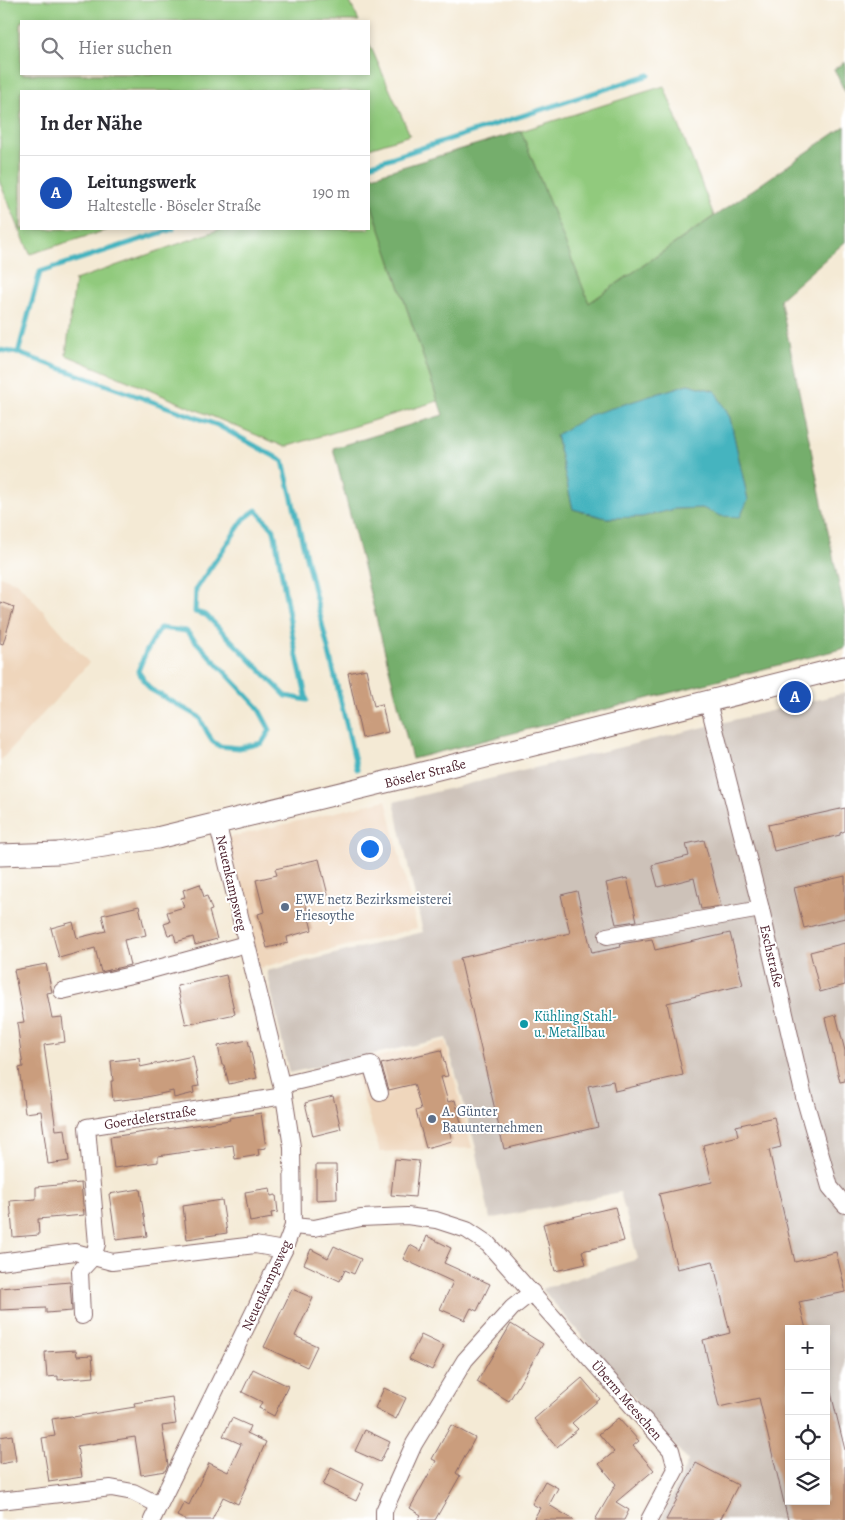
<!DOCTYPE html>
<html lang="de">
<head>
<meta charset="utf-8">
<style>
	:root { --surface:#fff; --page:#f2f2f3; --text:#2b2b33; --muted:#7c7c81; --line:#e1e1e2; --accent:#c8321e }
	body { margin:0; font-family:Alegreya,serif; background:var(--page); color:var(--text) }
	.controls { position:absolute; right:15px; bottom:15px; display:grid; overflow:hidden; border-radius:0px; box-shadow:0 2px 8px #0003 }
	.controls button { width:45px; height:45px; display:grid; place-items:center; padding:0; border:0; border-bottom:1px solid var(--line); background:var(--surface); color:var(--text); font:25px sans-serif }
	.you { position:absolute; left:369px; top:848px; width:18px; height:18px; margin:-12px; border:4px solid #fff; border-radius:50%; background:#1a73e8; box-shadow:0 0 0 8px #1a73e833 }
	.badge { display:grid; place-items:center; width:32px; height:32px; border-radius:50%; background:var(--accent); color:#fff; font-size:16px; font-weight:700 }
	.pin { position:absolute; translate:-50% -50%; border:2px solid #fff; box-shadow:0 1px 5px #0006 }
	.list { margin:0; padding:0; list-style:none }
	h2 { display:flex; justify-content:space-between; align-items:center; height:65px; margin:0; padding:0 20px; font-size:21px }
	h2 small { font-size:16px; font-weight:400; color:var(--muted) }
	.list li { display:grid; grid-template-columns:32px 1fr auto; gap:15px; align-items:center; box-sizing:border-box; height:75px; padding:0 20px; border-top:1px solid var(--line) }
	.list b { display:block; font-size:19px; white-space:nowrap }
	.list p { margin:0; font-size:16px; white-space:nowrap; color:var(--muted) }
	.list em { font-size:16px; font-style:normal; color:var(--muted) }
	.icon { flex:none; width:28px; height:28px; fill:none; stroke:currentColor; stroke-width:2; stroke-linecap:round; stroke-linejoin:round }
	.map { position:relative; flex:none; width:845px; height:1520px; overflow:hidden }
	.search { position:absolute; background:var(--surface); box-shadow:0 2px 8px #0003; left:20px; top:20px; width:350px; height:55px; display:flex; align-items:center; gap:12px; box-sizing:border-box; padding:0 18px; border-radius:0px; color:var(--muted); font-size:19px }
	.panel { position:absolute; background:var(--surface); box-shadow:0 2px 8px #0003; left:20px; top:90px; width:350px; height:140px; border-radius:0px }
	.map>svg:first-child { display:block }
	.built { fill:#efd6bc }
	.industrial { fill:#cdc2b9; fill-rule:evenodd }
	.green { fill:#91ca7d; stroke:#6e7454 }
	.forest { fill:#74ae6c; stroke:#5f664c; fill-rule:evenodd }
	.water { fill:#45b4bf; stroke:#486a75 }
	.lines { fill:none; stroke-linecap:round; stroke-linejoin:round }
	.stream { stroke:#45b4bf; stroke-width:5 }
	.building { fill:#ca9d7d }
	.minor-casing { stroke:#866666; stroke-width:18 }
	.major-casing { stroke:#866666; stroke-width:23 }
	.minor { stroke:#fff; stroke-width:16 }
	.major { stroke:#fff; stroke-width:21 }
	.service-dot { fill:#5c6f8a; stroke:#fff; stroke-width:2 }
	.culture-dot { fill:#0f9aa8; stroke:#fff; stroke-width:2 }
	.labels { text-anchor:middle; stroke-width:4; stroke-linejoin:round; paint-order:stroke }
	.street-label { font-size:14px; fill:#4a1f2b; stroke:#fff }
	.service-label { font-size:14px; fill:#4e5e75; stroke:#fff; text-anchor:start }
	.culture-label { font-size:14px; fill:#0d838f; stroke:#fff; text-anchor:start }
</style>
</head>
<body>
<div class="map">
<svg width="845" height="1520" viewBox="0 0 845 1520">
	<rect width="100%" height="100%" fill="#fff"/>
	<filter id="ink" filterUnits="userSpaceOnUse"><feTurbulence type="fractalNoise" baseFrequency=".02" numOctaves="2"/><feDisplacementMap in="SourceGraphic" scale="10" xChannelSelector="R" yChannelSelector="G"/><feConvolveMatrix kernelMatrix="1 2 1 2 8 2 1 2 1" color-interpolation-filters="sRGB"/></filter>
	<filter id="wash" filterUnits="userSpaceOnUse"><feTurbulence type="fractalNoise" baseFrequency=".0096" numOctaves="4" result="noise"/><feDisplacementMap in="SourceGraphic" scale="20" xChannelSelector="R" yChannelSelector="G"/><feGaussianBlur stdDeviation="1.12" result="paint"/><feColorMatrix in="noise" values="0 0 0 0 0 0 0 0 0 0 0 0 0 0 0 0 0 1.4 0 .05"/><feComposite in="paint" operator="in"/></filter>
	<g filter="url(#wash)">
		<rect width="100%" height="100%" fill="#f4ead5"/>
		<!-- built -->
		<g class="built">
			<path d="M0 576 18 583 89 663 0 761Z"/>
			<path d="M386 800 417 928 259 968 227 838Z"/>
			<path d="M445 1041 472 1148 380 1152 352 1063Z"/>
		</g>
		<!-- industrial -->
		<path class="industrial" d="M845 693V1520H661L688 1461 542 1289 638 1259 620 1192 490 1219 476 1148 446 1038 289 1073 267 971 423 932 394 802ZM789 1329H826V1501H789Z"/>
		<!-- green -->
		<g class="green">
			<path d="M0 0H349L359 21H21V74H369V43L410 135 369 148V91H21V229H110L30 254 0 183Z"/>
			<path d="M664 86 714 216 589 303 521 131Z"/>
			<path d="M369 197 438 401 285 447 66 355 75 280 221 229H369Z"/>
		</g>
		<!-- forest -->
		<g class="forest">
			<path d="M845 62V92L834 69Z"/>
			<path d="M845 126V242L780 299 845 614V648L412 759 333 448 443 415 369 197V177L521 131 589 303ZM688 384 715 391 730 418 748 500 721 516 702 508 675 509 642 517 606 518 573 509 556 436 591 415Z"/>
		</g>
		<!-- water -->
		<path class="water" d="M688 384 715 391 730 418 748 500 740 517 721 516 702 508 675 509 642 517 606 518 573 509 556 435 590 415Z"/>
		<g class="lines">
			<!-- stream -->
			<g class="stream">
				<path d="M369 165 649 75"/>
				<path d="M0 350 18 353 217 425 283 461 357 769"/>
				<path d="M18 353 40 272 173 229"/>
				<path d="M256 510 274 530 294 644 307 700 286 696 206 615 195 612 196 589 244 519Z"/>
				<path d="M160 628 186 631 257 706 270 730 262 743 239 748 219 746 212 741 199 717 150 689 138 671 146 652Z"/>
			</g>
		</g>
		<g id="blocks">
			<!-- building -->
			<g class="building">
				<path d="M0 602 14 607 3 644 0 643Z"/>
				<path d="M366 669 374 706 382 704 388 732 362 738 348 673Z"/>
				<path d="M845 808V831L840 833V835L774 851 768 825Z"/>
				<path d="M704 840 721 906 701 909 694 878 658 887 652 865 689 856 686 844Z"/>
				<path d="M319 859 328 895 305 901 312 930 287 937 288 943 267 948 258 914 264 912 256 880 277 875 275 869Z"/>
				<path d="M845 876V918L804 928 794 888Z"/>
				<path d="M627 878 637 921 616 924 606 883Z"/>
				<path d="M200 884 204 897 207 896 212 910 209 911 217 939 195 945 193 937 176 942 174 934 168 935 164 924 170 922 167 912 184 907 181 898 185 897 183 890Z"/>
				<path d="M577 891 592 953 621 947 620 944 652 939 655 950 730 933 743 985 667 1003 683 1075 615 1091 613 1081 588 1086 598 1127 504 1149 460 958 570 933 561 895Z"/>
				<path d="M139 906 146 935 124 940 130 965 101 972 95 948 59 958 51 928 73 922 77 938 106 931 102 915Z"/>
				<path d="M845 943V985L820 992 810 952Z"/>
				<path d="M46 964 52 992 47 993 52 1018 62 1017 65 1042 44 1045 56 1130 65 1129 69 1161 48 1164 41 1111 25 1113 19 1068 23 1067 17 1023 24 1022 14 970Z"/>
				<path d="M226 975 235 1014 186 1025 177 986Z"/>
				<path d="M836 1015 845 1051V1081L840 1082 825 1018Z"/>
				<path d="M248 1040 257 1078 229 1084 224 1065H222L218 1046Z"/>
				<path d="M441 1050 448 1076 441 1077 448 1102 455 1100 462 1126 449 1129 452 1141 426 1148 416 1111 421 1109 414 1084 389 1090 381 1064Z"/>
				<path d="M193 1056 199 1086 193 1087 194 1093 174 1098 173 1091 147 1097 113 1101 111 1081H113L111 1061 139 1058 140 1067Z"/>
				<path d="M333 1096 341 1129 313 1136 305 1103Z"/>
				<path d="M261 1113 266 1148 258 1149 259 1155 235 1159 233 1145 158 1156V1162L114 1168 110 1137 230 1120 229 1118Z"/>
				<path d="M774 1117 781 1147 769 1150 795 1262 836 1252 845 1288V1292L799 1302 806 1329H789L788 1501H826V1393H831L845 1450V1520H788L759 1398 719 1407 703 1340 730 1333 713 1261 677 1269 659 1194 712 1182 703 1145 738 1136 736 1126Z"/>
				<path d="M395 1159 419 1161 415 1197 391 1195Z"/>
				<path d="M316 1165H336L337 1199 316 1200Z"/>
				<path d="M81 1183 84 1215 38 1219 39 1235 13 1237 10 1201 36 1199V1187Z"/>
				<path d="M270 1188 271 1196 276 1195 278 1212 271 1213 272 1218 250 1222 245 1192Z"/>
				<path d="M140 1189 147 1236 116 1240 109 1194Z"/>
				<path d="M222 1200 227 1233 187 1239 183 1206Z"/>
				<path d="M615 1207 624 1241 582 1251 586 1264 555 1271 543 1224Z"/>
				<path d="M427 1236 451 1248 444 1263 490 1284 477 1311 471 1308 465 1320 440 1309 453 1282 403 1259 410 1245 421 1251Z"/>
				<path d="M334 1246 361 1259 354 1274 345 1270 340 1281 304 1264 311 1249 328 1258Z"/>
				<path d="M70 1282 72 1311 46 1313V1308L0 1310V1288Z"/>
				<path d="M292 1289 313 1298 295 1336 317 1346 307 1367 264 1347Z"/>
				<path d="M511 1324 543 1344 509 1401 477 1382Z"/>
				<path d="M421 1335 444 1346 432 1370 409 1359Z"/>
				<path d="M76 1350 77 1356 92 1355 94 1377 58 1380V1376L47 1377 45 1352Z"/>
				<path d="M253 1369 288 1386 274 1416 259 1408 262 1402 242 1392Z"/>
				<path d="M582 1378 600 1399 572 1423 578 1429 557 1447 534 1419Z"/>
				<path d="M384 1388 406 1398 396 1419 375 1408Z"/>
				<path d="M172 1397 176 1424 162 1426 168 1465 165 1471 141 1475 135 1437 77 1446 82 1477 49 1482 42 1438 55 1436 52 1419 72 1416 73 1417 135 1407 134 1403Z"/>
				<path d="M232 1418 250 1426 247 1433 266 1442 238 1504 223 1497 212 1520H185L177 1516 184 1502 189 1505 209 1463 228 1472 241 1444 223 1436Z"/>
				<path d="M618 1418 639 1441 633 1446 654 1470 616 1502 629 1510 624 1520H595L616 1484 599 1464 614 1452 599 1434Z"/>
				<path d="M451 1425 475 1438 456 1473 460 1476 435 1520H418L421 1515 410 1508 436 1461 432 1459Z"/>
				<path d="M365 1430 390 1442 380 1462 355 1451Z"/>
				<path d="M12 1435 16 1461 0 1464V1437Z"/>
				<path d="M696 1463 738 1485 720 1520H666Z"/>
				<path d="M331 1468 364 1484 356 1501 323 1485Z"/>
				<path d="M545 1481 558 1488 549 1505 574 1520H533L540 1508 532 1504Z"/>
			</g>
		</g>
	</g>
	<g filter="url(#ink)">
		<use href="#blocks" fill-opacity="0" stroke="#866666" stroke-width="1"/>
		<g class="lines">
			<!-- minor casing -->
			<g class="minor-casing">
				<g id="minor">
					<path d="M708 702 761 909 804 1097 830 1187 845 1205"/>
					<path d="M607 936 761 909"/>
					<path d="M62 991 140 973 246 944"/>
					<path d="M282 1085 371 1064 380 1093"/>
					<path d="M293 1226 314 1228 361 1218 407 1216 436 1220 467 1230 488 1244 671 1450 676 1469 649 1520"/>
					<path d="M0 1262 75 1252 112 1262 255 1245 284 1250"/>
					<path d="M82 1316 80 1271 93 1257 97 1244 87 1127 284 1096"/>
					<path d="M0 1501 111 1488 133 1492 159 1505"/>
					<path d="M152 1520 284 1250 293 1226 292 1147 284 1096 217 822"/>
					<path d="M384 1520V1511L414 1444 465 1360 512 1308 532 1292"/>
				</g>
			</g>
			<!-- major casing -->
			<g class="major-casing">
				<path id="major" d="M0 855 58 853 157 838 414 775 845 667"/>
			</g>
			<!-- minor -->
			<use href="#minor" class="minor"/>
			<!-- major -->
			<use href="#major" class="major"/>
		</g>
	</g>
	<!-- markers -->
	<g class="service-dot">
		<circle cx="285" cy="907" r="5"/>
		<circle cx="432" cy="1119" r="5"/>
	</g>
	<circle class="culture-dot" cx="524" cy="1024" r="5"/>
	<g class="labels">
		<!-- street labels -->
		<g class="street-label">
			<text transform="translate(425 773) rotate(-14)" y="5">Böseler Straße</text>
			<text transform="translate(232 883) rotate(77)" y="5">Neuenkampsweg</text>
			<text transform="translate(772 956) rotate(77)" y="5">Eschstraße</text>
			<text transform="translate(150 1117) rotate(-9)" y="5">Goerdelerstraße</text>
			<text transform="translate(266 1285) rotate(-65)" y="5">Neuenkampsweg</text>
			<text transform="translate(627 1400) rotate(49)" y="5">Überm Meeschen</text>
		</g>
		<!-- service labels -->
		<g class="service-label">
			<text x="295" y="904">EWE netz Bezirksmeisterei<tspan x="295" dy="16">Friesoythe</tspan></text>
			<text x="442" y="1116">A. Günter<tspan x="442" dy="16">Bauunternehmen</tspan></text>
		</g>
		<!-- culture labels -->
		<g class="culture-label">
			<text x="534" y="1021">Kühling Stahl-<tspan x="534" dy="16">u. Metallbau</tspan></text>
		</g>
	</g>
</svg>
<div class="controls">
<button>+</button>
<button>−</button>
<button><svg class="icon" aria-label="locate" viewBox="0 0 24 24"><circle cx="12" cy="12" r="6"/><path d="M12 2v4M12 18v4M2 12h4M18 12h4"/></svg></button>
<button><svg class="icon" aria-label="layers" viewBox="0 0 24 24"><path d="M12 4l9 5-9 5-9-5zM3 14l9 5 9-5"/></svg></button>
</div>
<div class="you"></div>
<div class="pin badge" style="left:795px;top:697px;background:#1a4fb4">A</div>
<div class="search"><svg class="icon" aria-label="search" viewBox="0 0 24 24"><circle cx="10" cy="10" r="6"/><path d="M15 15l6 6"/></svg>Hier suchen</div>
<section class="panel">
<h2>In der Nähe<small></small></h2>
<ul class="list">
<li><span class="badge" style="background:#1a4fb4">A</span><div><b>Leitungswerk</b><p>Haltestelle · Böseler Straße</p></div><em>190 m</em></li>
</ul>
</section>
</div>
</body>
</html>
